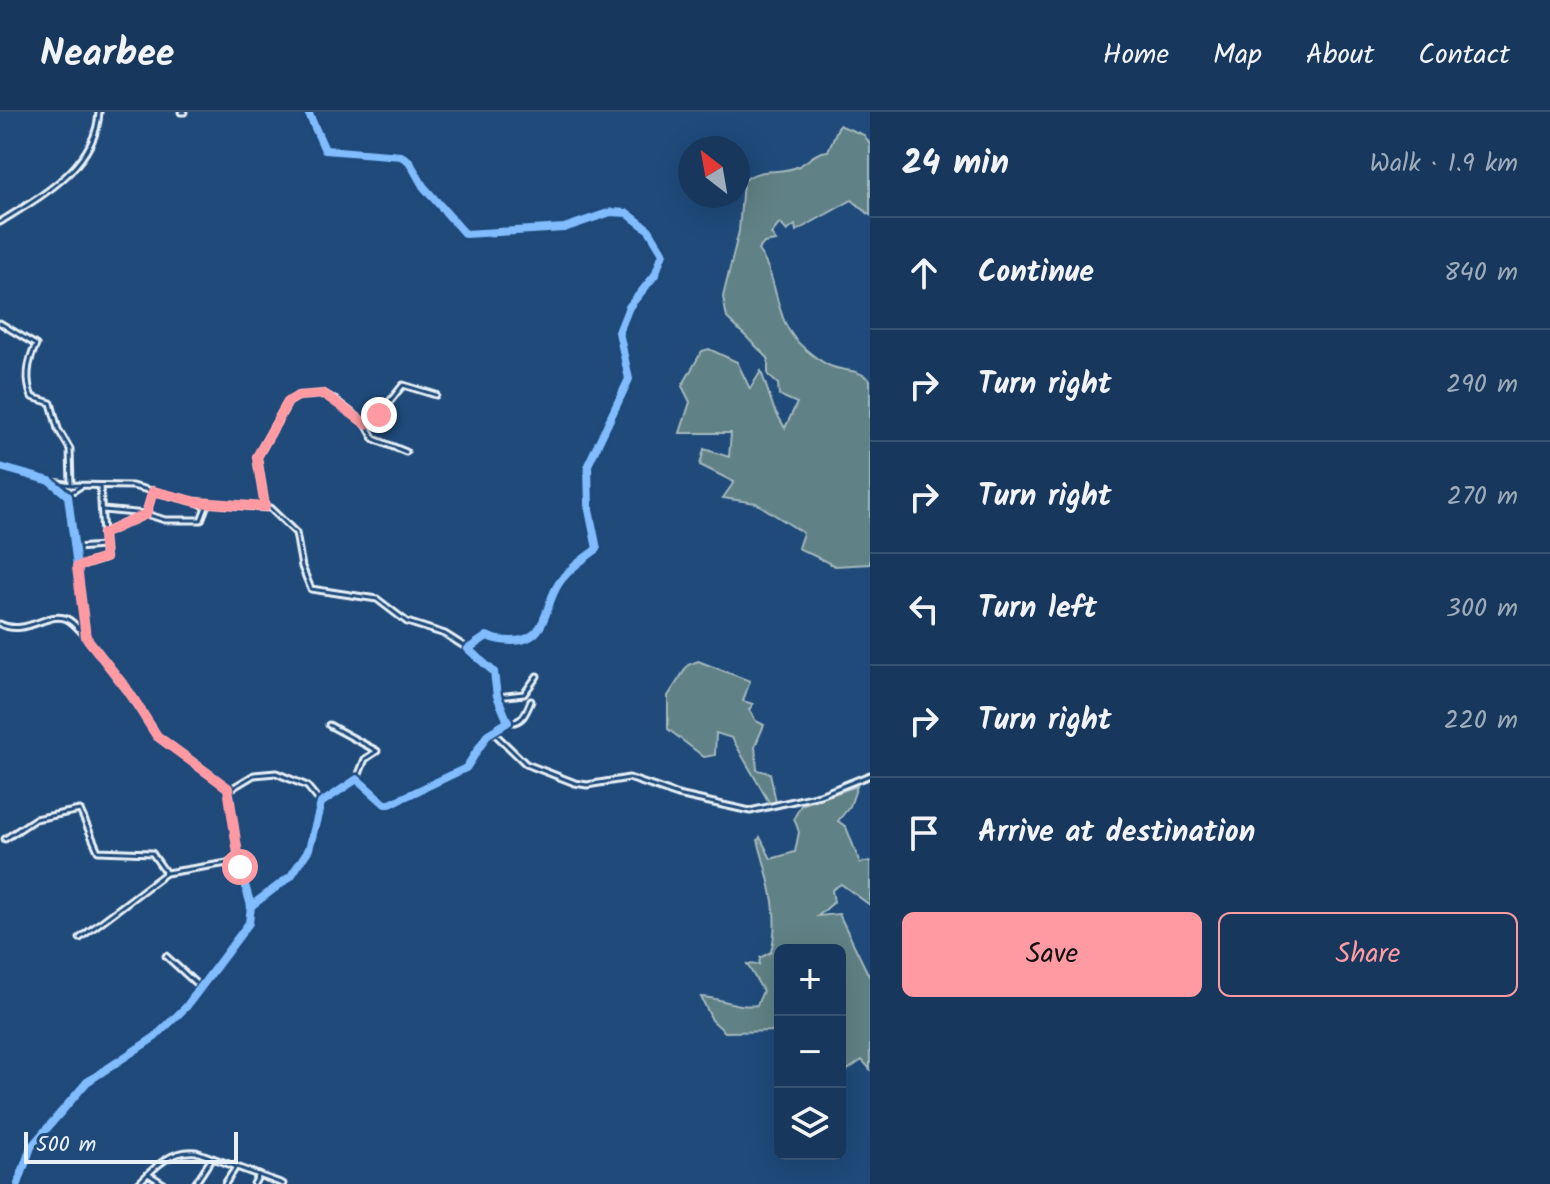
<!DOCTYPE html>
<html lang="en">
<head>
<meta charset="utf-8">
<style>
	:root { --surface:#17385c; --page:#244365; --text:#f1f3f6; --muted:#9eacbb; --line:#365272; --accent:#ff9aa2 }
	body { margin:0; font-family:Kalam,sans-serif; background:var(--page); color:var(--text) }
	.controls { position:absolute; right:24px; bottom:24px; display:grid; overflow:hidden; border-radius:12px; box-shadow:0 8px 32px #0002 }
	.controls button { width:72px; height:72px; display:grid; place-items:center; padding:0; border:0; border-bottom:2px solid var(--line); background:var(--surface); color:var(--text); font:40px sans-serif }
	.compass { position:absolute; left:678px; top:24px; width:72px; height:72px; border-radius:50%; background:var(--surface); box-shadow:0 8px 32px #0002; rotate:329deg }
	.scale { position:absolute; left:24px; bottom:20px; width:214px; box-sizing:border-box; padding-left:8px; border:4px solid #e8f1f8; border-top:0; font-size:22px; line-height:28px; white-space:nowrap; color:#e8f1f8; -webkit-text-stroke:6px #1f4a7a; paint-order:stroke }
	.stop { position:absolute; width:24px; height:24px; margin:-18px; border:6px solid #ff9aa2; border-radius:50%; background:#fff }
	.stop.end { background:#ff9aa2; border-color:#fff; box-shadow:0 2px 8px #0008 }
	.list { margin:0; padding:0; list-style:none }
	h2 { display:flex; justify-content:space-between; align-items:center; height:104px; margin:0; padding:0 32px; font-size:34px }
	h2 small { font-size:26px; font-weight:400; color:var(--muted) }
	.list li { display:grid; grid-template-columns:52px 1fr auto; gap:24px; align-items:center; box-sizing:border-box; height:112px; padding:0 32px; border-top:2px solid var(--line) }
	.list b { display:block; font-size:30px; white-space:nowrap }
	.list em { font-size:26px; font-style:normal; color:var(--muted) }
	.actions { display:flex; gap:16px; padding:24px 32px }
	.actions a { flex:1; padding:18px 0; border:2px solid var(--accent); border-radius:12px; text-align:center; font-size:28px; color:var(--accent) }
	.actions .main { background:var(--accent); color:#111 }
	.icon { flex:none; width:44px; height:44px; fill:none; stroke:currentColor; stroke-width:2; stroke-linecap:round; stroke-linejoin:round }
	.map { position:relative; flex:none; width:870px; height:1072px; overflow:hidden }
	header { display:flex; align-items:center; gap:48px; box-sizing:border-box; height:112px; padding:0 40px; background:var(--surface); border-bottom:2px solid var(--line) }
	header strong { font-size:38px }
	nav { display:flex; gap:44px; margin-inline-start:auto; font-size:28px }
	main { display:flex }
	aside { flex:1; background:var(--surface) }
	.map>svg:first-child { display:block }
	.green { fill:#608185; stroke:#a4b9be; stroke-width:2 }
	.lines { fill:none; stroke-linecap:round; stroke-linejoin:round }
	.minor-casing { stroke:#e8f1f8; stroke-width:9 }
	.minor { stroke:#1f4a7a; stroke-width:3 }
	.cycleway-casing { stroke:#1f4a7a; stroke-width:13 }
	.cycleway { stroke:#80bcff; stroke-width:8 }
	.route { stroke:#ff9aa2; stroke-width:10 }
</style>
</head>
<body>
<header>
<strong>Nearbee</strong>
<nav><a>Home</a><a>Map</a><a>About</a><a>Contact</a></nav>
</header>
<main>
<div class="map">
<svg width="870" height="1072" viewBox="0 0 870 1072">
	<rect width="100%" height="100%" fill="#1f4a7a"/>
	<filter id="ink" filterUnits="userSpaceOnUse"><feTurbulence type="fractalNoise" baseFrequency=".0125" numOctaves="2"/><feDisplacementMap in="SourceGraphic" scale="16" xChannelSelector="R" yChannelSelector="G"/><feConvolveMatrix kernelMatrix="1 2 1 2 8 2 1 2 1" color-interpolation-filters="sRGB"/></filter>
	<g filter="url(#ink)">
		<!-- green -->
		<g class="green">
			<path d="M839 13 864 23 870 32V103L852 88 796 119 795 113 787 119 780 111 771 122 776 129 764 131 758 138C781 169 772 210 804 236 811 242 821 250 830 254 845 260 857 256 870 268V452L835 454 798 436 803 421 756 391 723 386 734 370 700 353 704 337 729 345 731 321H680L690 290 682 274 702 239 709 237 737 250 750 277 761 259 774 297 785 316 797 291 779 283 778 272 768 263V246L727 206 723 185 739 119 743 70C760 53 779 64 799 54 810 48 815 40 828 39Z"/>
			<path d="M698 549 750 569 743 589 753 592 749 598 756 609 764 613 755 634 757 658 770 661 776 690 770 692 732 626 716 621 715 643 704 645 668 617V584L688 553Z"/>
			<path d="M857 674 850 694 838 709 846 715 860 751 870 749V793L841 772 832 778 834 790 818 804 839 802 870 866V957L862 948 840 963V838H780V919L725 920 712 908 701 885C722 886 737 896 757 893L763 879 747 852 759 853 760 846 771 840C781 801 768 766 758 728L760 725 771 747 795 740 799 720 794 706 801 693Z"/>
		</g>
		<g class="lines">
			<!-- minor casing -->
			<g class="minor-casing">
				<g id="minor">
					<path d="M181 0H184"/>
					<path d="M0 110C41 84 96 55 99 0"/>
					<path d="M0 211 36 233C28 249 25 268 32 285L51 291 58 317 70 337 71 373"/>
					<path d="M366 312 379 303 403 273 436 283"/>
					<path d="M0 355 50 369 68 384 86 525 129 580 157 624 228 676 240 755 251 794 249 811 186 895 155 925 87 970 31 1035 18 1072"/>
					<path d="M54 370 71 373 132 374 197 390 270 396 296 421 302 455 311 477 377 487 407 510 445 522 467 536"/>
					<path d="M100 374 103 422"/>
					<path d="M153 379 146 402 165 408H201L206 395 198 390"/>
					<path d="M68 382 81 374"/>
					<path d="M265 395 257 345 288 290 298 284 324 282 335 288 366 312 374 327 406 340"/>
					<path d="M103 398 146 402"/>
					<path d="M75 436 103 434"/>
					<path d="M78 455 105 446 103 422 106 420 146 402"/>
					<path d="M0 512C26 525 49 498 67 507 74 510 81 520 86 525"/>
					<path d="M498 585 524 582 537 564"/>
					<path d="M508 610C522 612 526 601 531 589"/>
					<path d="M329 613 377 639 365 647 357 667"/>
					<path d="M494 621 526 652 575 671 587 673 629 666 678 683 750 699 820 683 870 663"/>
					<path d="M229 678 254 663 276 661 307 674 321 691"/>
					<path d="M5 727 35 707 80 698 98 739 152 741 166 761"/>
					<path d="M251 794 291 764 309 737 321 691 357 667 385 692H390L466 656 488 622 508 610 497 584 494 560 468 537 487 524C495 528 503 529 512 529 549 529 543 494 559 471 569 457 583 447 597 437L589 398 588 353 629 267 619 220 629 195 655 163 663 141 649 118 627 101 611 100 564 116 465 122 423 74 409 49 401 44 325 38 308 0"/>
					<path d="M80 826 166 761 240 749"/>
					<path d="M166 844 202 877"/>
					<path d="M148 1062 164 1072"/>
					<path d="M138 1072C155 1055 170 1038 196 1040L283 1072"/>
					<path d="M195 1072 212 1046"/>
					<path d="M225 1072 236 1055"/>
					<path d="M254 1072 259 1063"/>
				</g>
			</g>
			<!-- minor -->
			<use href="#minor" class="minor"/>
			<!-- cycleway casing -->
			<g class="cycleway-casing">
				<g id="cycleway">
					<path d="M0 355 50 369 68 384 86 525 129 580 157 624 228 676 240 755 251 794 249 811 186 895 155 925 87 970 31 1035 18 1072"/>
					<path d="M251 794 291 764 309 737 321 691 357 667 385 692H390L466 656 488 622 508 610 497 584 494 560 468 537 487 524C495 528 503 529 512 529 549 529 543 494 559 471 569 457 583 447 597 437L589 398 588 353 629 267 619 220 629 195 655 163 663 141 649 118 627 101 611 100 564 116 465 122 423 74 409 49 401 44 325 38 308 0"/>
				</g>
			</g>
			<!-- cycleway -->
			<use href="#cycleway" class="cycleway"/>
		</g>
	</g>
	<g class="lines" filter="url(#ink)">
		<!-- route -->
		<path class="route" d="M240 755 228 676 157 624 129 580 86 525 77 455 105 446 103 422 146 402 153 379 197 390 265 395 257 345 288 290 298 284 324 282 366 312 379 303"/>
	</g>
</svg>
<div class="controls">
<button>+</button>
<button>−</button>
<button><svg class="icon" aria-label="layers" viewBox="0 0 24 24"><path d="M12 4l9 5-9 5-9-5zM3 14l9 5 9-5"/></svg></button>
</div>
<svg class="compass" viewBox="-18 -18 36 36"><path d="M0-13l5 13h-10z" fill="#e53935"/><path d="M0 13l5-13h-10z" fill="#9eacbb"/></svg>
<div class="scale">500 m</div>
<div class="stop" style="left:240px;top:755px"></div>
<div class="stop end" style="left:379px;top:303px"></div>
</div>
<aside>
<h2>24 min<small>Walk · 1.9 km</small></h2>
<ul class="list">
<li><svg class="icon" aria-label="ahead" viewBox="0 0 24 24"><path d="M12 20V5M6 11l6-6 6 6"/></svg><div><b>Continue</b></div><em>840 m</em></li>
<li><svg class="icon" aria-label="right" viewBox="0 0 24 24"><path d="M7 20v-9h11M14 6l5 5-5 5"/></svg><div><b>Turn right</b></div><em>290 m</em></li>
<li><svg class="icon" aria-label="right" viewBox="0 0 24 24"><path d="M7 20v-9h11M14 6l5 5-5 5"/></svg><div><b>Turn right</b></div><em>270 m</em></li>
<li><svg class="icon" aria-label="left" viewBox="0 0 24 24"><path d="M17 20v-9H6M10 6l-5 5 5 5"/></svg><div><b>Turn left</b></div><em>300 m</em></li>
<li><svg class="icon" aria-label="right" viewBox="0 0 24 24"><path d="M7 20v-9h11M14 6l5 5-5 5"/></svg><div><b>Turn right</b></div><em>220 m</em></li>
<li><svg class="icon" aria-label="arrive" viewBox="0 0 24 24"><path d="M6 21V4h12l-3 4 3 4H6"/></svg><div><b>Arrive at destination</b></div></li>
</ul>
<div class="actions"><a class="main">Save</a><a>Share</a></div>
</aside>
</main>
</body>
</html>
